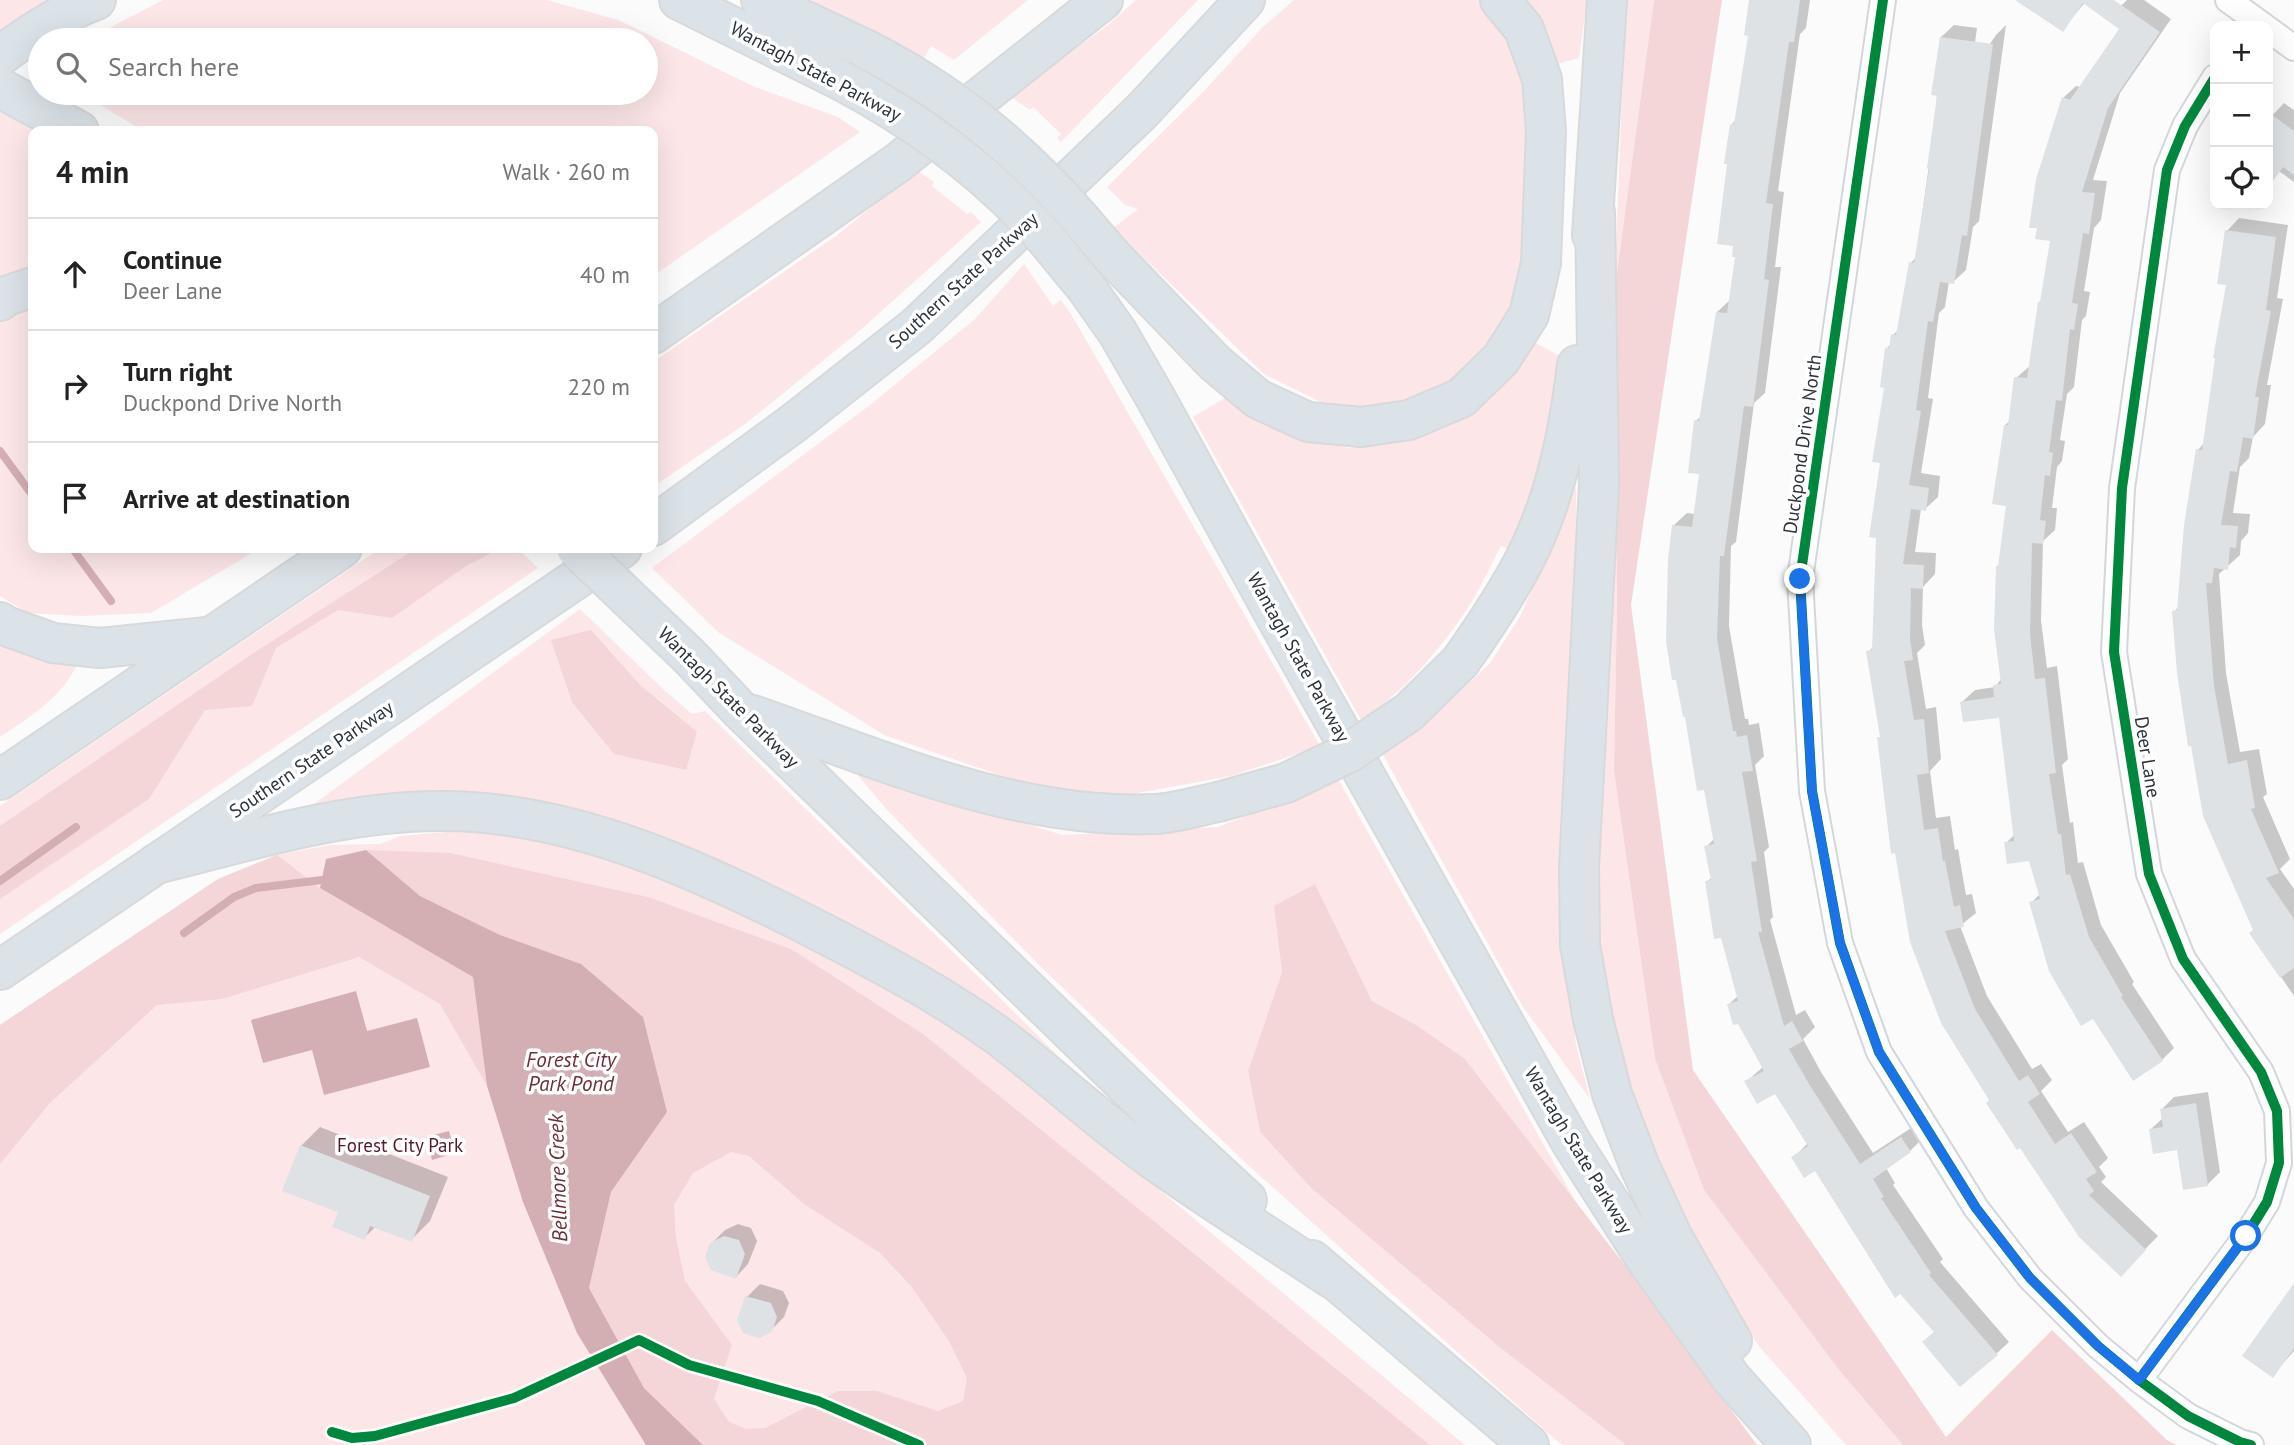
<!DOCTYPE html>
<html lang="en">
<head>
<meta charset="utf-8">
<style>
	:root { --surface:#fff; --page:#f2f2f2; --text:#222; --muted:#767676; --line:#e0e0e0 }
	body { margin:0; font-family:"PT Sans",sans-serif; background:var(--page); color:var(--text) }
	.controls { position:absolute; right:21px; top:21px; display:grid; overflow:hidden; border-radius:14px; box-shadow:0 7px 28px #0002 }
	.controls button { width:63px; height:63px; display:grid; place-items:center; padding:0; border:0; border-bottom:2px solid var(--line); background:var(--surface); color:var(--text); font:35px sans-serif }
	.stop { position:absolute; width:21px; height:21px; margin:-16px; border:5px solid #1a73e8; border-radius:50%; background:#fff }
	.stop.end { background:#1a73e8; border-color:#fff; box-shadow:0 2px 7px #0008 }
	.list { margin:0; padding:0; list-style:none }
	h2 { display:flex; justify-content:space-between; align-items:center; height:91px; margin:0; padding:0 28px; font-size:30px }
	h2 small { font-size:23px; font-weight:400; color:var(--muted) }
	.list li { display:grid; grid-template-columns:46px 1fr auto; gap:21px; align-items:center; box-sizing:border-box; height:112px; padding:0 28px; border-top:2px solid var(--line) }
	.list b { display:block; font-size:26px; white-space:nowrap }
	.list p { margin:0; font-size:23px; white-space:nowrap; color:var(--muted) }
	.list em { font-size:23px; font-style:normal; color:var(--muted) }
	.icon { flex:none; width:38px; height:38px; fill:none; stroke:currentColor; stroke-width:2; stroke-linecap:round; stroke-linejoin:round }
	.map { position:relative; flex:none; width:2294px; height:1445px; overflow:hidden }
	.search { position:absolute; background:var(--surface); box-shadow:0 7px 28px #0002; left:28px; top:28px; width:630px; height:77px; display:flex; align-items:center; gap:18px; box-sizing:border-box; padding:0 24px; border-radius:38px; color:var(--muted); font-size:26px }
	.panel { position:absolute; background:var(--surface); box-shadow:0 7px 28px #0002; left:28px; top:126px; width:630px; height:427px; border-radius:14px }
	.map>svg:first-child { display:block }
	.green { fill:#fce6e8 }
	.forest { fill:#f4d6d9; fill-rule:evenodd }
	.water { fill:#d3afb3 }
	.shadow { fill:#0003 }
	.lines { fill:none; stroke-linecap:round; stroke-linejoin:round }
	.stream { stroke:#d3afb3; stroke-width:8 }
	.building { fill:#dee2e5 }
	.minor-casing { stroke:#d3d7db; stroke-width:28 }
	.motorway-casing { stroke:#d7d9da; stroke-width:42 }
	.minor { stroke:#fefefe; stroke-width:24 }
	.motorway { stroke:#dce3e8; stroke-width:38 }
	.motorway-bridge-casing { stroke:#d7d9da; stroke-width:42; stroke-linecap:butt }
	.motorway-bridge { stroke:#dce3e8; stroke-width:38 }
	.cycleway-casing { stroke:#fff; stroke-width:15 }
	.cycleway { stroke:#00873e; stroke-width:10 }
	.route { stroke:#1a73e8; stroke-width:9 }
	.labels { text-anchor:middle; stroke-width:7; stroke-linejoin:round; paint-order:stroke }
	.street-label { font-size:19px; fill:#2c343b; stroke:#fff }
	.park-label { font-size:19px; fill:#581925; stroke:#fff }
	.water-label { font-size:21px; font-style:italic; fill:#6e2e37; stroke:#fff }
</style>
</head>
<body>
<div class="map">
<svg width="2294" height="1445" viewBox="0 0 2294 1445">
	<rect width="100%" height="100%" fill="#fbfbfb"/>
	<!-- green -->
	<g class="green">
		<path d="M0 0H50L33 9 0 33Z"/>
		<path d="M163 0H547L618 20 755 87 838 117 860 132 653 276V131H143L81 93H646V40H86Z"/>
		<path d="M811 0H1028L954 60 931 46 921 63Z"/>
		<path d="M1136 0H1198L1061 142 1057 138 1061 134 1033 107 1030 110 1011 97 1109 24Z"/>
		<path d="M1294 0H1478L1484 3 1518 52 1530 83 1523 286 1513 315 1476 368 1414 407 1343 413 1264 374 1113 228 1138 209 1125 205 1107 187 1202 93 1262 28Z"/>
		<path d="M1521 0H1587L1579 58 1554 65Z"/>
		<path d="M1626 0H1654L1614 294 1617 599 1614 772 1655 1059 1704 1190 1839 1370 1903 1445H1846L1759 1346 1705 1272 1640 1149 1593 942 1614 294Z"/>
		<path d="M0 108 42 131H33V268L0 284Z"/>
		<path d="M917 170 934 182 932 186 967 214 971 212 981 222 857 333 749 421 653 487V362L836 236Z"/>
		<path d="M1024 264 1053 306 1061 300 1071 314 1319 744 1300 753 1231 776 1127 795 1034 787 884 735 718 632 652 568 870 405 975 319Z"/>
		<path d="M33 298V548H260L151 613 80 616 28 613 0 596V322Z"/>
		<path d="M1532 341 1560 356 1546 458 1514 551 1501 546C1489 568 1479 592 1465 612 1437 653 1403 693 1361 720L1193 417 1228 396 1294 436 1349 448 1422 436 1489 397Z"/>
		<path d="M1576 487V568L1563 926 1576 1045 1590 1099 1523 1007 1382 753 1439 712 1490 663 1521 615Z"/>
		<path d="M381 548H517L538 568 0 934V806Z"/>
		<path d="M580 609 663 689 692 714 705 711 993 991 1116 1114 605 823 508 796 404 793 303 812Z"/>
		<path d="M0 630 70 660 76 667C59 699 30 717 0 737Z"/>
		<path d="M851 767 904 788 1063 835 1218 827 1338 779 1577 1204 1465 1059 1418 1026 1372 1001 1315 885 1275 906 1282 972 1248 1071 1260 1132 1311 1188 1498 1346 1626 1445H1563L1557 1441 1249 1166 1040 966 887 810Z"/>
		<path d="M495 828 577 845 754 914 911 999 1052 1100 1465 1445H0V1025L218 879 277 855 330 845 380 844 400 836Z"/>
	</g>
	<!-- forest -->
	<g class="forest">
		<path d="M1654 0H1722L1631 605 1693 1070 1946 1437 2052 1330 2167 1440 2177 1445H1903L1839 1370 1704 1190 1655 1059 1614 772 1617 599 1614 294Z"/>
		<path d="M417 548H501L466 566 392 618 338 610 276 648 252 706 205 710 149 799 0 899V826L255 652Z"/>
		<path d="M591 630 640 685 697 732 686 770 614 754 572 702 551 640Z"/>
		<path d="M366 850 450 853 648 897 791 949 923 1034 1430 1445H703L644 1388 589 1288 611 1192 667 1112 581 964 500 935 420 896ZM731 1152 749 1156 804 1204 880 1253 911 1286 949 1341 967 1378 963 1401 938 1411 877 1391H838L765 1428 746 1429 729 1422 714 1399 732 1345 685 1281 676 1237 674 1205 693 1173Z"/>
		<path d="M277 855 320 888 473 977 487 1086 440 1004 359 957 222 999 157 1005 50 1103 0 1164V1025L218 879Z"/>
		<path d="M1315 884 1372 1001 1418 1026 1465 1059 1624 1264 1757 1445H1626L1498 1346 1311 1188 1260 1132 1248 1071 1282 972 1274 906Z"/>
	</g>
	<!-- water -->
	<g class="water">
		<path d="M366 850 420 896 500 935 581 964 643 1017 667 1112 611 1192 589 1288 644 1388 703 1445H646L577 1333 523 1202 487 1086 473 977 320 888 326 859Z"/>
		<path d="M356 991 367 1031 417 1018 430 1067 324 1095 312 1050 263 1063 251 1020Z"/>
		<path d="M449 1131 455 1153 432 1160 426 1137Z"/>
	</g>
	<!-- shadow -->
	<g class="shadow">
		<path d="M1751 0H1810L1806 28 1800 34 1778 191 1784 192 1775 267H1781L1765 393 1754 403 1736 542 1731 546 1729 626 1745 719H1748L1749 725 1759 723 1764 756 1755 765 1769 847 1764 852 1773 917 1770 920 1796 1015 1805 1010 1815 1027 1803 1039 1821 1072 1873 1153 1914 1126 1923 1138 1910 1151 1886 1168 1895 1183 1893 1185 1943 1259 1940 1262 2009 1342 1996 1354 1924 1342 1935 1331 1816 1168 1793 1158 1808 1143 1775 1092 1747 1081 1763 1067 1728 1005 1739 995 1707 882 1712 877 1706 847 1715 838 1674 525 1687 513 1695 514 1701 472 1696 421 1702 415 1717 312 1730 300 1737 255 1729 163 1731 125 1737 119 1750 35Z"/>
		<path d="M2020 0H2087L2062 30Z"/>
		<path d="M2127 0H2144L2171 19 2120 93 2093 180 2107 181 2101 220 2094 228 2084 291 2090 292 2086 316 2082 320 2074 387 2067 394 2060 440 2065 441 2062 461 2057 467 2052 508H2057L2055 530 2043 541 2041 620 2047 668 2057 666 2068 759 2062 765 2070 823 2073 822 2078 863 2083 862 2101 925 2134 982 2132 984 2174 1048 2162 1060 2031 903 2040 894 2030 859 2006 843 2015 834 2000 716 1962 702 1975 690 1995 687 2002 678 2000 564 2008 504 2005 425 2011 420 2016 378 2031 365 2039 302 2042 300 2052 239 2063 98 2076 86 2081 87 2122 29 2121 6Z"/>
		<path d="M1954 25 1977 28 1971 71 1996 35 2006 25 1979 221 1973 227 1966 270 1953 282H1949L1945 307 1939 313 1928 398 1933 399 1921 473 1940 476 1938 497 1925 509H1921L1915 552 1936 553 1935 574 1923 587 1922 625 1925 645 1917 653 1926 709 1936 707 1941 759 1930 771 1936 818 1950 816 1955 850 1958 849 1966 895 1972 894 1976 913 1960 926 1987 996 2032 1069 2041 1064 2052 1080 2041 1091 2068 1132 2084 1122 2108 1158 2099 1167 2106 1177 2101 1182 2158 1236 2121 1274 1991 1100 1879 738 1882 735 1868 652 1874 646 1886 349 1892 343 1893 335 1899 329 1911 263 1916 257 1935 122 1941 37Z"/>
		<path d="M2284 103 2294 110V182L2279 171 2275 175 2268 170V120Z"/>
		<path d="M2239 218 2288 225 2277 298 2283 299 2267 385H2271L2265 424 2253 437 2249 458 2240 467 2233 513 2250 514 2248 533 2241 541 2240 555 2219 574 2226 673 2240 752 2259 749 2267 794 2263 797 2290 859 2280 869 2294 889V996L2251 933 2255 929 2174 612 2179 606 2198 450 2204 443 2228 283 2227 231Z"/>
		<path d="M2208 1092 2220 1172 2207 1185 2179 1148 2151 1129 2163 1118 2162 1109 2174 1097Z"/>
		<path d="M320 1127 448 1177 430 1221 411 1240 376 1226 364 1238 340 1211 301 1146Z"/>
		<path d="M738 1224 751 1228 757 1241 748 1264 736 1277 711 1244 725 1230Z"/>
		<path d="M760 1284 783 1291 789 1303 784 1317 771 1330 747 1297Z"/>
		<path d="M2294 1288V1351L2272 1376Z"/>
	</g>
	<g class="lines">
		<!-- stream -->
		<g class="stream">
			<path d="M0 451 33 496"/>
			<path d="M72 548 111 601"/>
			<path d="M0 881 76 827"/>
			<path d="M184 933 234 897 256 888 322 880 331 882"/>
		</g>
	</g>
	<!-- building -->
	<g class="building">
		<path d="M1749 0H1800L1794 42H1789L1766 203 1773 204 1764 279 1769 280 1753 407 1744 406 1724 556H1720L1717 639 1733 731H1736L1737 737 1747 735 1753 771 1742 772 1757 861 1751 862 1762 932H1758L1784 1026 1792 1021 1803 1041 1789 1049 1809 1084 1860 1164 1901 1137 1911 1152 1873 1179 1884 1197 1881 1198 1931 1273 1929 1275 1998 1355 1960 1387 1922 1342 1934 1332 1900 1294 1895 1298 1815 1171 1804 1178 1791 1157 1808 1146 1775 1094 1757 1104 1744 1081 1764 1071 1738 1024 1733 1025 1727 1004 1738 1001 1721 938 1714 939 1705 881 1711 880 1704 846 1714 844 1704 790 1697 791 1685 717H1683L1676 680H1672L1666 641 1668 559 1672 525 1692 527 1699 474 1688 473 1694 420 1699 421 1716 312 1727 313 1735 257H1732L1733 246 1717 244 1727 164H1724L1730 124H1734L1748 36 1744 35Z"/>
		<path d="M2015 0H2114L2160 32 2108 108 2082 192 2095 193 2089 234 2083 233 2072 303 2078 304 2074 330 2070 329 2062 401 2056 400 2049 452 2053 453 2050 476 2045 475 2040 520 2046 521 2043 544 2032 543 2030 634 2035 679 2045 678 2056 773 2049 774 2058 834H2061L2066 875 2070 874 2089 937 2123 996 2121 997 2163 1061 2133 1081 2093 1019 2081 1026 2049 971 2029 902 2040 899 2029 861 2007 864 2004 842 2014 841 1999 718 1963 722 1960 702 1994 697 1993 685 2001 684 1994 630 1996 566H1998L2006 506 1992 504 2004 425H2008L2014 377 2027 378 2038 302H2040L2050 241 2035 239 2037 228H2029L2036 179 2062 97 2070 100 2119 29 2083 3 2063 32Z"/>
		<path d="M1940 37 1993 44 1967 236 1962 235 1954 284 1940 282 1933 322 1928 321 1916 410 1921 411 1909 485 1929 488 1926 511 1911 509 1903 564 1924 565 1923 589 1911 588 1910 639 1913 660 1904 661 1914 720 1924 719 1929 773 1917 775 1924 830 1938 828 1943 861H1945L1954 907 1960 905 1964 927 1945 931 1975 1009 2019 1081 2028 1075 2040 1094 2028 1102 2055 1144 2071 1133 2097 1172 2086 1179 2094 1191 2089 1195 2146 1250 2121 1277 2079 1237 2020 1148 2017 1150 1986 1103 1989 1100 1941 1023 1910 942 1895 853 1891 854 1877 737H1880L1866 651 1872 650 1876 538 1869 537 1880 463 1872 462 1884 388 1880 387 1885 348H1889L1891 334 1896 335 1909 262 1914 263 1929 169 1927 168 1937 96 1931 95Z"/>
		<path d="M2268 112 2294 131V175L2283 167 2268 188Z"/>
		<path d="M2225 230 2276 237 2266 310 2271 311 2255 397H2259L2253 439 2243 437 2237 472 2230 471 2221 525 2238 526 2236 548 2230 547 2228 570 2214 568 2212 583H2206L2214 686 2228 764 2247 760 2255 808 2251 809 2279 873 2266 878 2294 919V968L2280 978 2249 933 2253 930 2203 816 2191 746H2188L2177 673 2172 611 2177 610 2184 525 2196 449 2202 450 2215 358H2213L2226 285 2217 284Z"/>
		<path d="M2196 1103 2208 1186 2183 1190 2177 1150 2153 1154 2149 1129 2163 1127 2160 1109Z"/>
		<path d="M300 1145 430 1196 412 1242 370 1226 365 1240 332 1227 338 1212 282 1191Z"/>
		<path d="M724 1236 739 1240 745 1254 736 1279 711 1270 705 1257 710 1243Z"/>
		<path d="M2294 1283V1348L2273 1378 2242 1356Z"/>
		<path d="M745 1296 771 1303 777 1317 772 1332 759 1338 743 1333 737 1320Z"/>
	</g>
	<g class="lines">
		<!-- minor casing -->
		<g class="minor-casing">
			<g id="minor">
				<path d="M1883 0 1800 579 1812 791 1840 943 1879 1052 1976 1208 2030 1278 2098 1346 2139 1380 2188 1416 2240 1442 2251 1445"/>
				<path d="M2228 0 2264 26"/>
				<path d="M2268 29 2294 48"/>
				<path d="M2139 1380 2246 1236 2267 1202 2279 1163 2277 1111 2261 1072 2183 959 2149 874 2114 652 2122 488 2167 170 2185 126 2215 77"/>
			</g>
		</g>
		<!-- motorway casing -->
		<g class="motorway-casing">
			<g id="motorway">
				<path d="M679 0 840 80"/>
				<path d="M761 0 867 50"/>
				<path d="M0 56C29 34 61 13 96 0"/>
				<path d="M0 88 79 131"/>
				<path d="M1595 212 1599 485 1579 868 1580 945 1593 1019 1612 1094 1640 1167 1673 1238 1732 1341"/>
				<path d="M1592 235 1607 0"/>
				<path d="M1112 256 1215 363 1258 399 1308 422 1361 427 1409 420 1461 398 1501 359 1529 315 1541 263 1546 131 1542 79 1524 29 1500 0"/>
				<path d="M1085 286 1118 333 1155 397 1272 610 1571 1142 1647 1261 1732 1379 1791 1445"/>
				<path d="M0 301 6 296 33 287"/>
				<path d="M653 334 896 164 1103 0"/>
				<path d="M653 526 795 422 917 326 1141 112 1245 0"/>
				<path d="M0 622 6 626 53 643 100 648 207 637"/>
				<path d="M689 656 741 711 1180 1138 1247 1200"/>
				<path d="M1460 662C1484 628 1507 594 1526 557 1556 497 1569 431 1577 365"/>
				<path d="M753 715C883 760 1015 820 1155 814 1176 813 1198 806 1218 802"/>
				<path d="M0 780 342 548"/>
				<path d="M156 864C249 841 344 811 440 811 574 810 709 874 825 934 885 965 947 998 1001 1038 1055 1079 1105 1126 1161 1165 1216 1204 1274 1240 1331 1278"/>
				<path d="M0 970 622 548"/>
				<path d="M1312 1260 1529 1445"/>
			</g>
		</g>
		<!-- minor -->
		<use href="#minor" class="minor"/>
		<!-- motorway -->
		<use href="#motorway" class="motorway"/>
		<!-- motorway-bridge casing -->
		<g class="motorway-bridge-casing">
			<g id="motorway-bridge">
				<path d="M867 50C933 83 996 131 1048 184 1070 206 1091 232 1112 256"/>
				<path d="M840 80C908 116 972 161 1026 217 1047 238 1065 263 1085 286"/>
				<path d="M576 548 689 656"/>
				<path d="M1218 802 1286 783 1350 752 1409 712 1460 662"/>
			</g>
		</g>
		<!-- motorway-bridge -->
		<use href="#motorway-bridge" class="motorway-bridge"/>
		<!-- cycleway casing -->
		<g class="cycleway-casing">
			<g id="cycleway">
				<path d="M1883 0 1800 579 1812 791 1840 943 1879 1052 1976 1208 2030 1278 2098 1346 2139 1380 2188 1416 2240 1442 2251 1445"/>
				<path d="M2139 1380 2246 1236 2267 1202 2279 1163 2277 1111 2261 1072 2183 959 2149 874 2114 652 2122 488 2167 170 2185 126 2215 77"/>
				<path d="M332 1432 352 1438 375 1436 514 1398 639 1340 689 1365 818 1401 919 1445"/>
			</g>
		</g>
		<!-- cycleway -->
		<use href="#cycleway" class="cycleway"/>
	</g>
	<g class="lines">
		<!-- route -->
		<path class="route" d="M1800 579 1812 791 1840 943 1879 1052 1976 1208 2030 1278 2098 1346 2139 1380 2246 1236"/>
	</g>
	<g class="labels">
		<!-- street labels -->
		<g class="street-label">
			<text transform="translate(816 71) rotate(28)" y="7">Wantagh State Parkway</text>
			<text transform="translate(963 280) rotate(-42)" y="7">Southern State Parkway</text>
			<text transform="translate(1802 444) rotate(-82)" y="7">Duckpond Drive North</text>
			<text transform="translate(1299 657) rotate(61)" y="7">Wantagh State Parkway</text>
			<text transform="translate(729 697) rotate(45)" y="7">Wantagh State Parkway</text>
			<text transform="translate(2148 757) rotate(81)" y="7">Deer Lane</text>
			<text transform="translate(311 759) rotate(-34)" y="7">Southern State Parkway</text>
			<text transform="translate(1579 1150) rotate(59)" y="7">Wantagh State Parkway</text>
		</g>
		<!-- park labels -->
		<g class="park-label">
			<text x="400" y="1152">Forest City Park</text>
		</g>
		<!-- water labels -->
		<g class="water-label">
			<text x="571" y="1067">Forest City<tspan x="571" dy="24">Park Pond</tspan></text>
			<text transform="translate(558 1178) rotate(-92)" y="7">Bellmore Creek</text>
		</g>
	</g>
</svg>
<div class="controls">
<button>+</button>
<button>−</button>
<button><svg class="icon" aria-label="locate" viewBox="0 0 24 24"><circle cx="12" cy="12" r="6"/><path d="M12 2v4M12 18v4M2 12h4M18 12h4"/></svg></button>
</div>
<div class="stop" style="left:2246px;top:1236px"></div>
<div class="stop end" style="left:1800px;top:579px"></div>
<div class="search"><svg class="icon" aria-label="search" viewBox="0 0 24 24"><circle cx="10" cy="10" r="6"/><path d="M15 15l6 6"/></svg>Search here</div>
<section class="panel">
<h2>4 min<small>Walk · 260 m</small></h2>
<ul class="list">
<li><svg class="icon" aria-label="ahead" viewBox="0 0 24 24"><path d="M12 20V5M6 11l6-6 6 6"/></svg><div><b>Continue</b><p>Deer Lane</p></div><em>40 m</em></li>
<li><svg class="icon" aria-label="right" viewBox="0 0 24 24"><path d="M7 20v-9h11M14 6l5 5-5 5"/></svg><div><b>Turn right</b><p>Duckpond Drive North</p></div><em>220 m</em></li>
<li><svg class="icon" aria-label="arrive" viewBox="0 0 24 24"><path d="M6 21V4h12l-3 4 3 4H6"/></svg><div><b>Arrive at destination</b></div></li>
</ul>
</section>
</div>
</body>
</html>
